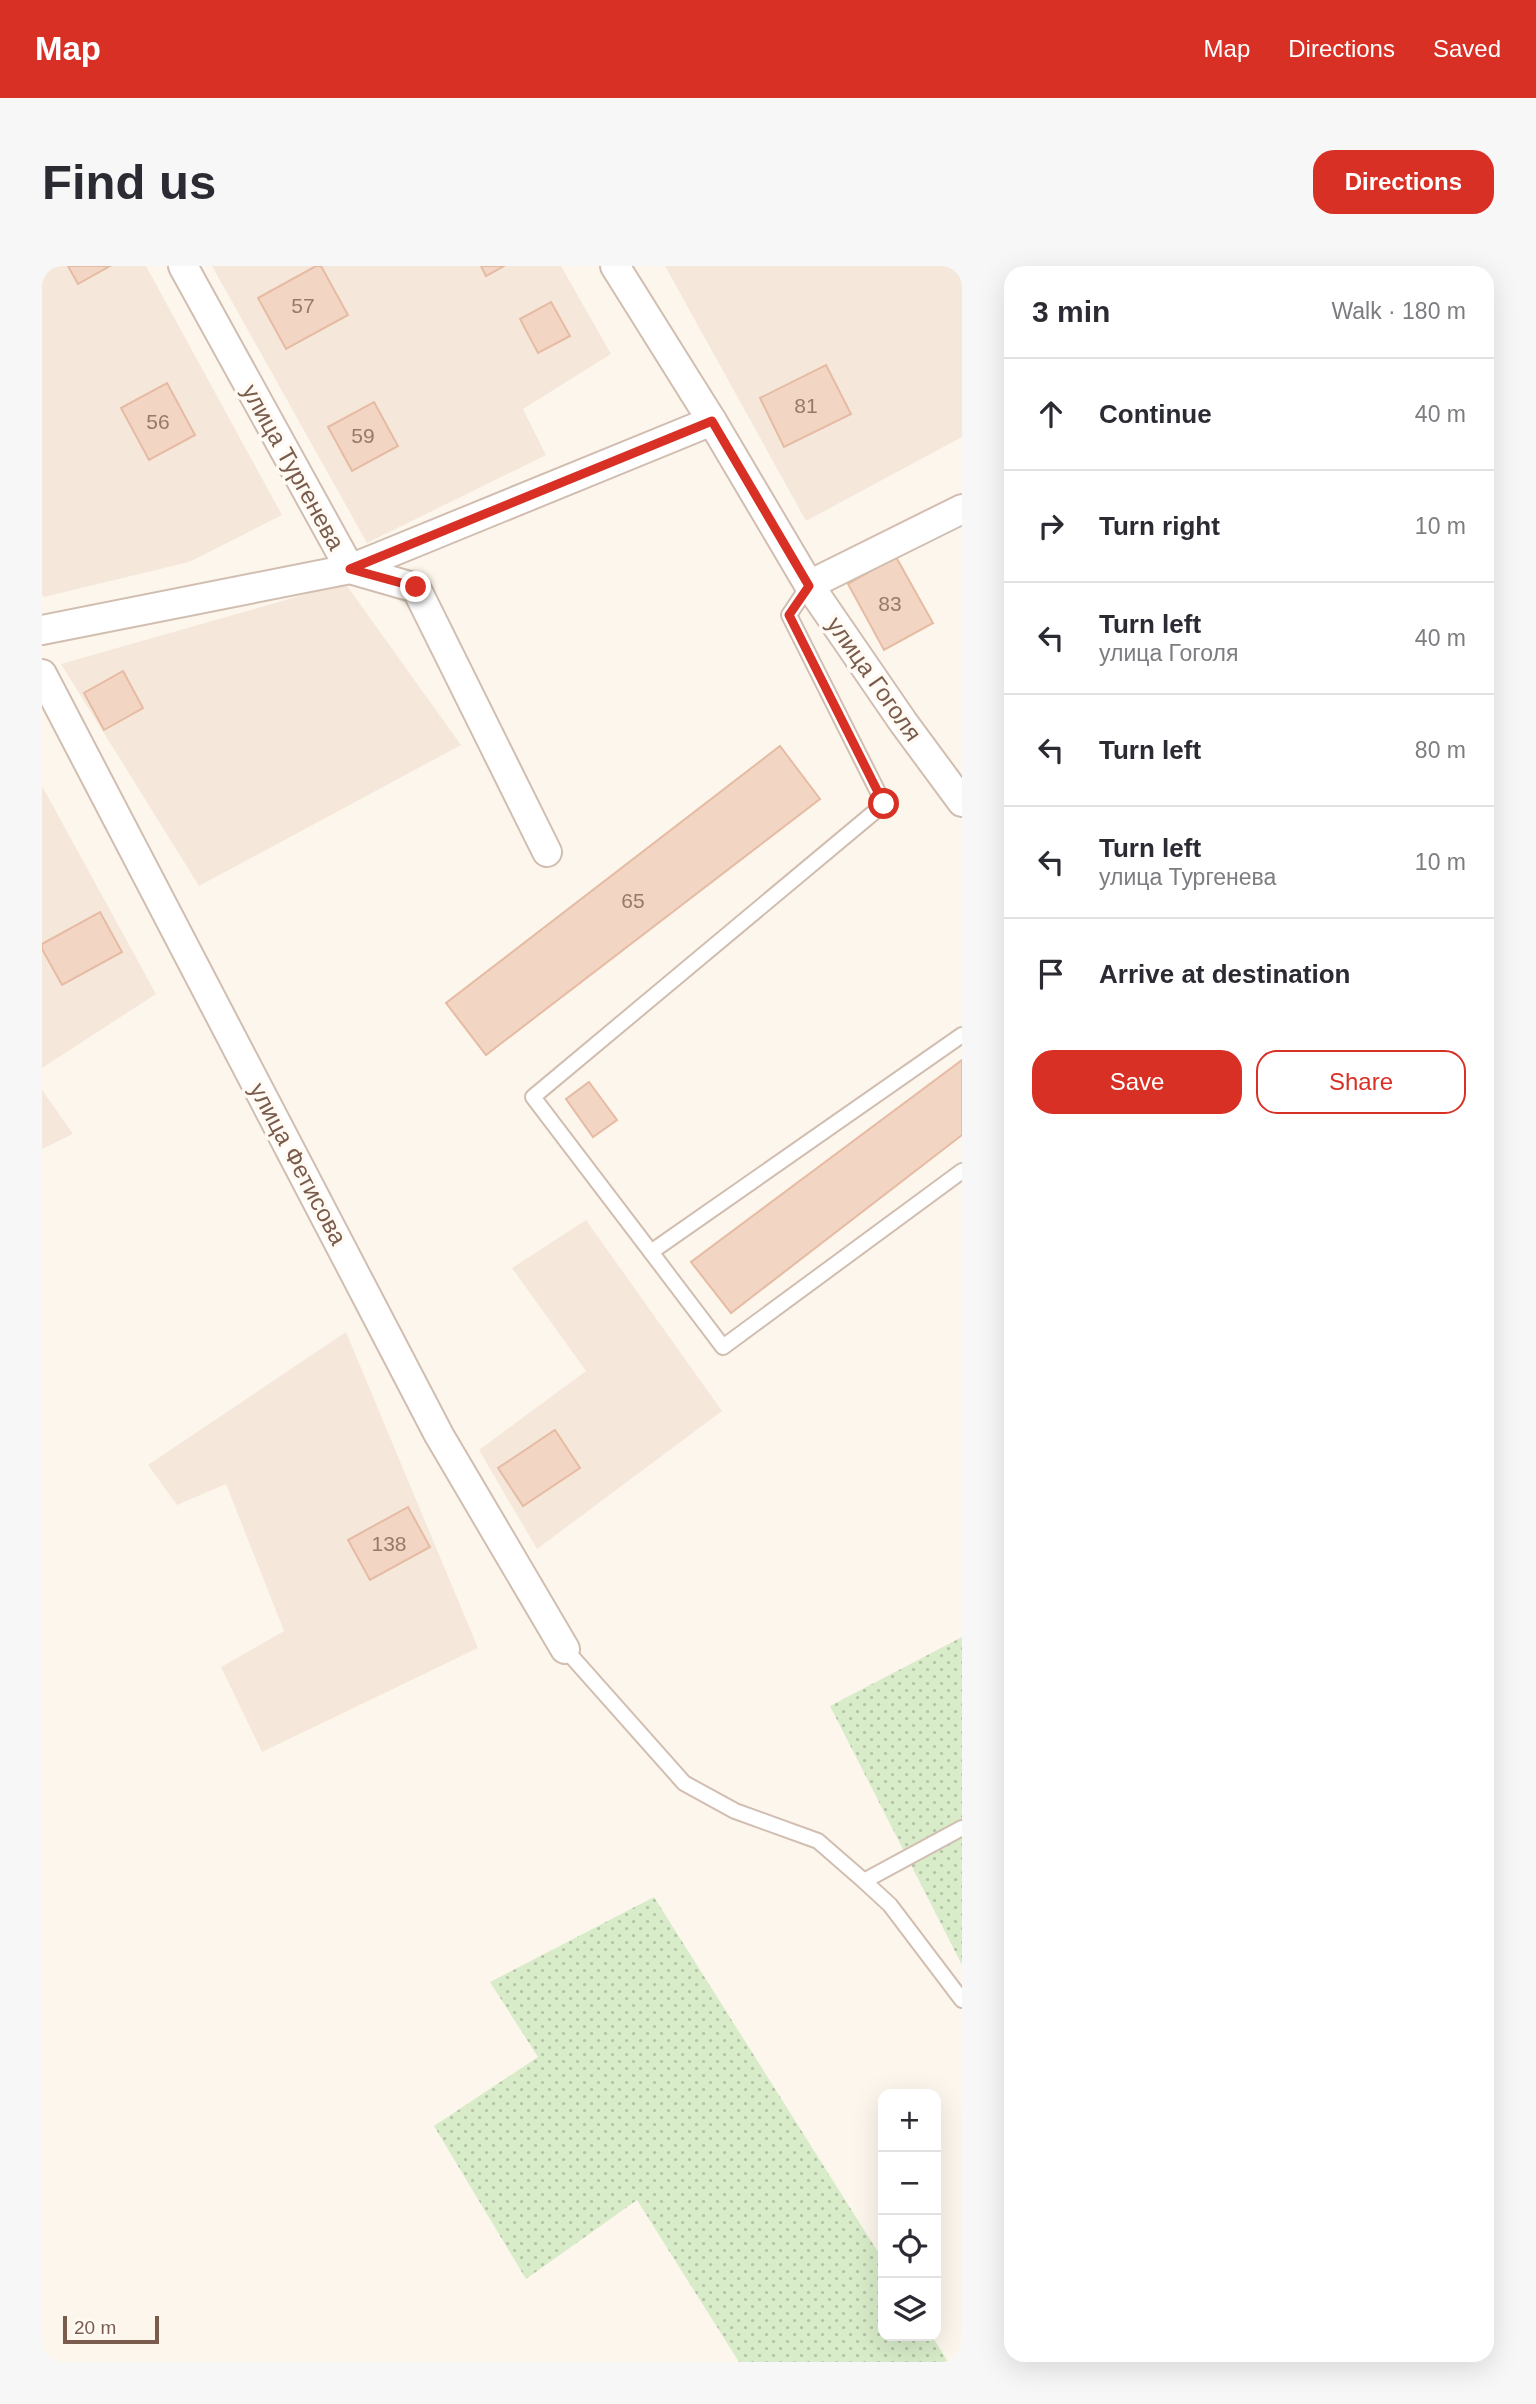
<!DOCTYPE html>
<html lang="en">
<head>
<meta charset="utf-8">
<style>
	:root { --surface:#fff; --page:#f7f7f7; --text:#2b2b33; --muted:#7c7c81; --line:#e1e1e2; --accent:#d93025 }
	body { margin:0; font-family:Arial,sans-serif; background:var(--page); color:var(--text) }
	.controls { position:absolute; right:21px; bottom:21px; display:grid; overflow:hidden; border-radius:14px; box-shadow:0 7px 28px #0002 }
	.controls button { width:63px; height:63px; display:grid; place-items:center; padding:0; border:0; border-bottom:2px solid var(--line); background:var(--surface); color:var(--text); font:35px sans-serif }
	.scale { position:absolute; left:21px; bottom:18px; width:96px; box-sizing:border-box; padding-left:7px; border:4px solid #7a5c4d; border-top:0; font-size:19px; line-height:24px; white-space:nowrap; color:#7a5c4d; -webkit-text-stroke:5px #fffaf3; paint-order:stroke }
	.stop { position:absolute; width:21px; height:21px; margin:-16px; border:5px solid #d93025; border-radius:50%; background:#fff }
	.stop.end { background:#d93025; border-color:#fff; box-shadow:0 2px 7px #0008 }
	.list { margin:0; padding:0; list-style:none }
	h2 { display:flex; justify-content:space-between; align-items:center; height:91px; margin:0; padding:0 28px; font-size:30px }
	h2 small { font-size:23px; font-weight:400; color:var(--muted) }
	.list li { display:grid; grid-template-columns:46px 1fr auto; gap:21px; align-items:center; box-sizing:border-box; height:112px; padding:0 28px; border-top:2px solid var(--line) }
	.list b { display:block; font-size:26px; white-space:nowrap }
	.list p { margin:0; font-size:23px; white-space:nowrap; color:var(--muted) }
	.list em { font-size:23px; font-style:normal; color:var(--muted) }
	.actions { display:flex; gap:14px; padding:21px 28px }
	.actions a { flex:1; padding:16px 0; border:2px solid var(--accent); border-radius:21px; text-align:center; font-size:24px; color:var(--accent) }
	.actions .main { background:var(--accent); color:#fff }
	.icon { flex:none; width:38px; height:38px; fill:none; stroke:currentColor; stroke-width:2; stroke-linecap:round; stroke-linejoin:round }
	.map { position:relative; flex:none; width:920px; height:2096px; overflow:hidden; border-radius:21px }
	header { display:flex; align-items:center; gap:42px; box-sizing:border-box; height:98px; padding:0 35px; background:var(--accent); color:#fff }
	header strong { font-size:33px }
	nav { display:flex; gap:38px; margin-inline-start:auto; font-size:24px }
	.intro { display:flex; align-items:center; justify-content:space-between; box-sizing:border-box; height:168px; padding:0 42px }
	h1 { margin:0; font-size:49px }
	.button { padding:18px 32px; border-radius:21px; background:var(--accent); color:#fff; font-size:24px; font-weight:700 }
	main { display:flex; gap:42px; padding:0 42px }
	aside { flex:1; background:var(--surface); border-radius:21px; box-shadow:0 7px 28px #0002 }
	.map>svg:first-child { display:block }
	.residential { fill:#f5e8da }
	.grass { fill:url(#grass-dots) }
	.building { fill:#f3d5c3; stroke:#e6bba3; stroke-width:2 }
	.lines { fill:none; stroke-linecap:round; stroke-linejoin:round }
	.service-casing { stroke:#d1beb0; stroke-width:18 }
	.minor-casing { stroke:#d1beb0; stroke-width:32 }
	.service { stroke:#fff; stroke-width:14 }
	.minor { stroke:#fff; stroke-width:28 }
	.route { stroke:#d93025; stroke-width:9 }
	.labels { text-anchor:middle; stroke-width:7; stroke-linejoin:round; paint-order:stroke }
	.number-label { font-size:21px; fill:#987a6a }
	.street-label { font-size:24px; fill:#7a5c4d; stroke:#fffaf3 }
</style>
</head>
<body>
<header>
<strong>Map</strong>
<nav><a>Map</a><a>Directions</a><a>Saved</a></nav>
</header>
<div class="intro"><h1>Find us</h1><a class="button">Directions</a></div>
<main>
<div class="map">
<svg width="920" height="2096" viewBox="0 0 920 2096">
	<defs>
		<pattern id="grass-dots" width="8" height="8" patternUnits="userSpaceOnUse" patternTransform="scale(1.75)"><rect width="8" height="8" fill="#d8ecc9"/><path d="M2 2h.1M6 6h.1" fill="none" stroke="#b4c2a5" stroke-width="1.8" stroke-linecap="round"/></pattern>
	</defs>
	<rect width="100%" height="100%" fill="#fdf6ec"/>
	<!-- residential -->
	<g class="residential">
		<path d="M0 0H104L240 249 147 296 2 331 0 329Z"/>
		<path d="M170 0H519L569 88 481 143 504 189 325 277Z"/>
		<path d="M623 0H920V171L764 255Z"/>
		<path d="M303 317 419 479 157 620 19 398Z"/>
		<path d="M0 520 114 728 0 802Z"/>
		<path d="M0 824 31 868 0 883Z"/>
		<path d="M544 954 680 1145 495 1283 437 1184 544 1105 470 1002Z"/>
		<path d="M304 1066 436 1382 220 1486 179 1401 242 1365 184 1218 135 1239 106 1199Z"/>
	</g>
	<!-- grass -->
	<g class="grass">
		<path d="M920 1371V1699L788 1440Z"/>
		<path d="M612 1631 841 1994V2070H890L906 2096H697L595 1934 484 2013 392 1860 496 1791 448 1716Z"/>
	</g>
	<!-- building -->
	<g class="building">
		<path d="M26 0H68L36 18Z"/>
		<path d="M274 0H279L306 49 244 83 216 32Z"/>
		<path d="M439 0H462L444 10Z"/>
		<path d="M509 36 528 70 496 87 478 53Z"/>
		<path d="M784 99 809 148 742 181 718 132Z"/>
		<path d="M125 117 153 169 107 194 79 142Z"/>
		<path d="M332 136 356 180 310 205 286 161Z"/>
		<path d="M854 291 891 357 842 384 806 318Z"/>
		<path d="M81 405 101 442 62 464 42 427Z"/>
		<path d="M738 480 778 533 444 789 404 737Z"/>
		<path d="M58 646 80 686 20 719 0 683V678Z"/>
		<path d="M920 794V869L689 1047 649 996Z"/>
		<path d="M547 816 575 854 551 871 524 833Z"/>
		<path d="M513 1164 538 1202 481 1240 456 1202Z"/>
		<path d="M366 1241 388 1281 328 1314 306 1274Z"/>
	</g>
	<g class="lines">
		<!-- service casing -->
		<g class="service-casing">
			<g id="service">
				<path d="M767 319 747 349 842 538 491 831 609 986 920 769"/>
				<path d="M609 986 681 1081 920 905"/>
				<path d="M523 1383 642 1517 693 1545 776 1575 822 1615 848 1639 920 1734"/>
				<path d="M822 1615 920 1562"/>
			</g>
		</g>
		<!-- minor casing -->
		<g class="minor-casing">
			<g id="minor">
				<path d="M141 0 308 303 374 322 505 586"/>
				<path d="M573 0 670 155 767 319 861 456 920 536"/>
				<path d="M767 319 920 243"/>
				<path d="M0 364 308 303 670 155"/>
				<path d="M0 408 397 1169 523 1383"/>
			</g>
		</g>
		<!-- service -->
		<use href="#service" class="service"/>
		<!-- minor -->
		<use href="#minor" class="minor"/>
	</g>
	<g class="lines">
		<!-- route -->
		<path class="route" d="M374 321 308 303 670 155 767 320 747 349 842 538"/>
	</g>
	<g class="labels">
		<!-- number labels -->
		<g class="number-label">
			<text x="261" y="47">57</text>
			<text x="764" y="147">81</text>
			<text x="116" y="163">56</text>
			<text x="321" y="177">59</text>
			<text x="848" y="345">83</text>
			<text x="591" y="642">65</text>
			<text x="347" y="1285">138</text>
		</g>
		<!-- street labels -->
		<g class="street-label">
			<text transform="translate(251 201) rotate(61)" y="8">улица Тургенева</text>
			<text transform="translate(832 413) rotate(55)" y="8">улица Гоголя</text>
			<text transform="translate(256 898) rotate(62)" y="8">улица Фетисова</text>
		</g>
	</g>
</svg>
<div class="controls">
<button>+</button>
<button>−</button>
<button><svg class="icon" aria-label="locate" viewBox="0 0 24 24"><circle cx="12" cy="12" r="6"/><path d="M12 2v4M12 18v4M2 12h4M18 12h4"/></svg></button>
<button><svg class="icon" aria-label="layers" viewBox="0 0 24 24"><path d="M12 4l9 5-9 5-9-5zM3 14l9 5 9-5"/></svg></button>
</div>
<div class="scale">20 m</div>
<div class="stop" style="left:842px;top:538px"></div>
<div class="stop end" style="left:374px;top:321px"></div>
</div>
<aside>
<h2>3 min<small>Walk · 180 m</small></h2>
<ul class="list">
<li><svg class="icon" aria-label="ahead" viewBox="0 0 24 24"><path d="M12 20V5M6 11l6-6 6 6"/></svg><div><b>Continue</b></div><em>40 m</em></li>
<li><svg class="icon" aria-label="right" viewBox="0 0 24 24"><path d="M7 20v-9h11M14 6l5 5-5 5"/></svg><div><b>Turn right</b></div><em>10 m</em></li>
<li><svg class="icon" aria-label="left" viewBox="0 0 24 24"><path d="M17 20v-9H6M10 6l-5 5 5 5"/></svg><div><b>Turn left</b><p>улица Гоголя</p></div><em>40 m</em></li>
<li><svg class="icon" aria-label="left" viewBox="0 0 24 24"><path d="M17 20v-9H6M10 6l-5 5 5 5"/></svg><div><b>Turn left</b></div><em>80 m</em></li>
<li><svg class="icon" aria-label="left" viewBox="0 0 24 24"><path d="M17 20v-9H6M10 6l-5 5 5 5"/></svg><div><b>Turn left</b><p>улица Тургенева</p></div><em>10 m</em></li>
<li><svg class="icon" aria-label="arrive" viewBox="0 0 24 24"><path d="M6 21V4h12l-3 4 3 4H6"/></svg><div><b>Arrive at destination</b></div></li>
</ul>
<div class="actions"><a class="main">Save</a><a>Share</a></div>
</aside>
</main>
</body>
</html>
